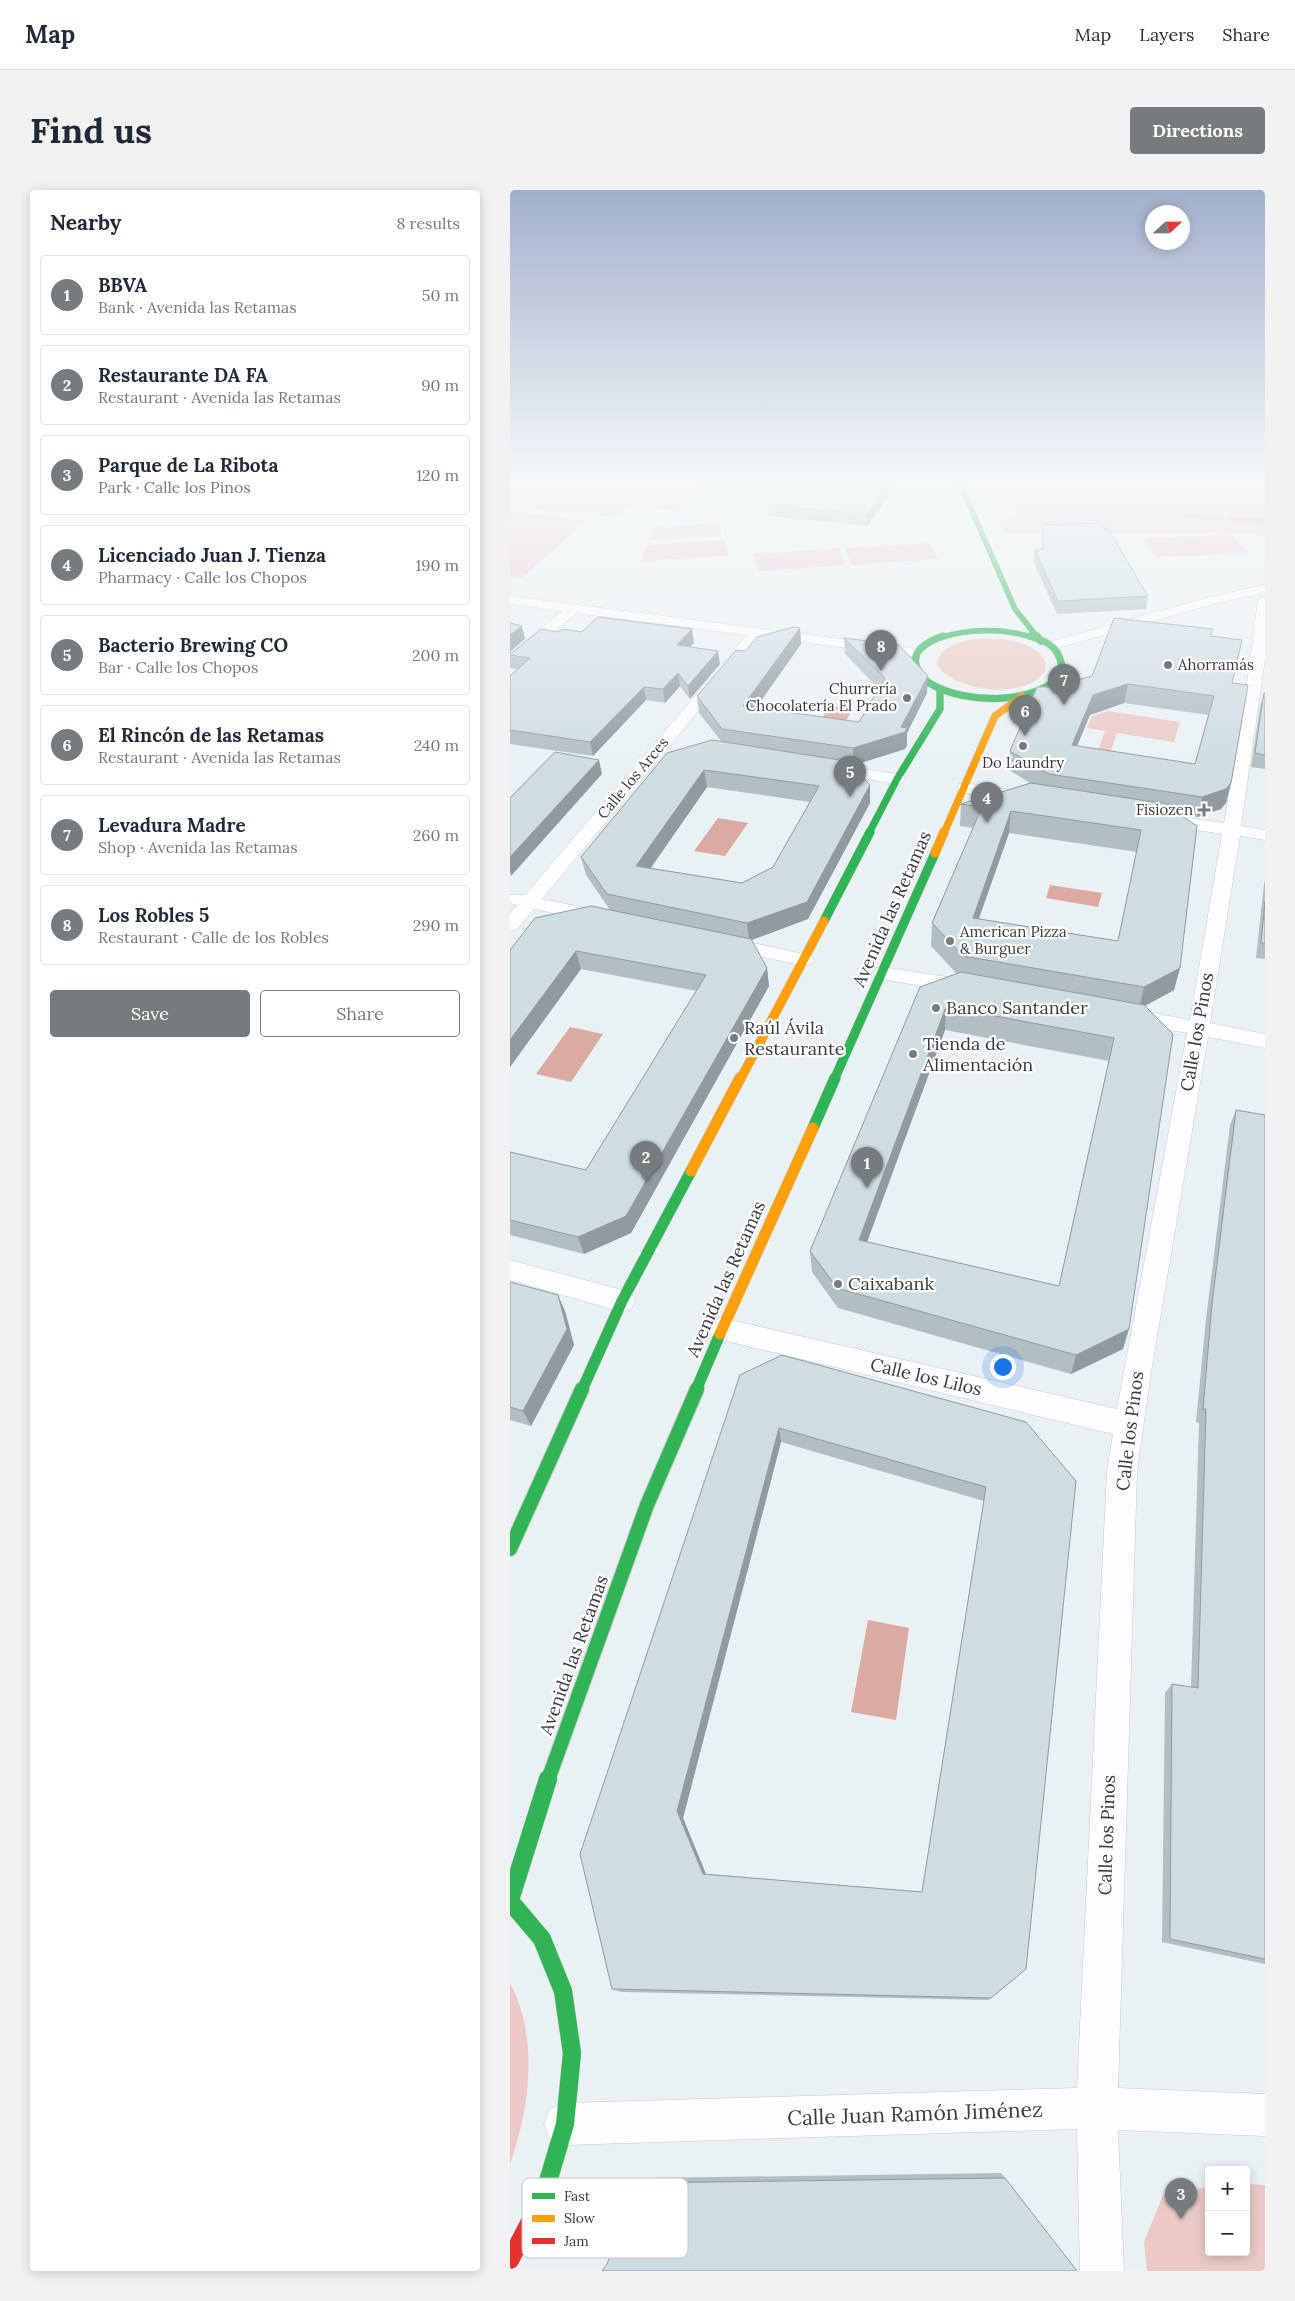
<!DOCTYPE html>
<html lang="en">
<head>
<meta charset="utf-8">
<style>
	:root { --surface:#fff; --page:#f2f2f3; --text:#1f2937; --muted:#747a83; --line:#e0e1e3; --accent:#767b7d }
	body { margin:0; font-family:Lora,serif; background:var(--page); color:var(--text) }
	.controls { position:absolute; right:15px; bottom:15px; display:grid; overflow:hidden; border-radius:5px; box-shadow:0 2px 12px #0003 }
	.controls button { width:45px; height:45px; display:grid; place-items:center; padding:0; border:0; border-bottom:1px solid var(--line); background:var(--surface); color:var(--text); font:25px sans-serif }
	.compass { position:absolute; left:635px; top:15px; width:45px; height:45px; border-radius:50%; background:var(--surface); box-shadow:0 2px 12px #0003; rotate:68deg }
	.you { position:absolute; left:492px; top:1176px; width:18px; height:18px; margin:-12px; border:4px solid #fff; border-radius:50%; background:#1a73e8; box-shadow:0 0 0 8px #1a73e833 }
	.badge { display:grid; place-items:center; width:32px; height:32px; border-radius:50%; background:var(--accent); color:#fff; font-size:16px; font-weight:700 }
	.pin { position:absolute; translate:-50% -41px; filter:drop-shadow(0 1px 2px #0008) }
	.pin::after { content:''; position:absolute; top:26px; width:18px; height:15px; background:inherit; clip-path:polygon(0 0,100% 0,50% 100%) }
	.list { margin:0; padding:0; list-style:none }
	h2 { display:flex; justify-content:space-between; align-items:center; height:65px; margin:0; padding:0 20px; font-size:21px }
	h2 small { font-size:16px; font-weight:400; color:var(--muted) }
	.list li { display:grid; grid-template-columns:32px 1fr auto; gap:15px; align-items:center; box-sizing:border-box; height:80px; margin:0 10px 10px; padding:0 10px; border:1px solid var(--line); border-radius:5px }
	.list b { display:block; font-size:19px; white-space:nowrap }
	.list p { margin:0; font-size:16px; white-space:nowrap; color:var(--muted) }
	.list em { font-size:16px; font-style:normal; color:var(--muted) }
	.actions { display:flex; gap:10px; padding:15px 20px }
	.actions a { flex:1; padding:11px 0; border:1px solid var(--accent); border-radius:5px; text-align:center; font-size:18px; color:var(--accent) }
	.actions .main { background:var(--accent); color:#fff }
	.map { position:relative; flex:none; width:755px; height:2081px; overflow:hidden; border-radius:5px }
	header { display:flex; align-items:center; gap:30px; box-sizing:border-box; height:70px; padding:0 25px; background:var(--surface); border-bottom:1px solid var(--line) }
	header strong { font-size:24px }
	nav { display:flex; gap:28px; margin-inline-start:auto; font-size:18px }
	.intro { display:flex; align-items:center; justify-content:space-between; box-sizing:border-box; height:120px; padding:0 30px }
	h1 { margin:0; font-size:35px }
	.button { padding:12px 22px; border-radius:5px; background:var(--accent); color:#fff; font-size:18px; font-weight:700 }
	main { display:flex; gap:30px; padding:0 30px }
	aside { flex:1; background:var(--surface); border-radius:5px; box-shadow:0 2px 12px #0003 }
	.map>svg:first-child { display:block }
	.green { fill:#ebcac5 }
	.water { fill:#dbaba2 }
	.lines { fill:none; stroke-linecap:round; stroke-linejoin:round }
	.stream { stroke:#dbaba2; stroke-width:5 }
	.street-casing { stroke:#c5cacc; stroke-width:1 }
	.fast-far5-casing { stroke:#c5cacc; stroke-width:6 }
	.fast-far4-casing { stroke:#c5cacc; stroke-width:8 }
	.fast-far3-casing { stroke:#c5cacc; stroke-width:10 }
	.fast-far2-casing { stroke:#c5cacc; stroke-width:12 }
	.fast-far1-casing { stroke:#c5cacc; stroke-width:16 }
	.fast-casing { stroke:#c5cacc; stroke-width:19 }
	.slow-far2-casing { stroke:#c5cacc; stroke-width:8 }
	.slow-far1-casing { stroke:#c5cacc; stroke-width:10 }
	.slow-casing { stroke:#c5cacc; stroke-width:12 }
	.jam-casing { stroke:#c5cacc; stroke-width:19 }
	.street { fill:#fcfdfd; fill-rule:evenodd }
	.fast-far5 { stroke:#30b455; stroke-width:5.5 }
	.fast-far4 { stroke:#30b455; stroke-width:7 }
	.fast-far3 { stroke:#30b455; stroke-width:9 }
	.fast-far2 { stroke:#30b455; stroke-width:11 }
	.fast-far1 { stroke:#30b455; stroke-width:14 }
	.fast { stroke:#30b455; stroke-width:18 }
	.slow-far2 { stroke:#ff9f0a; stroke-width:7 }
	.slow-far1 { stroke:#ff9f0a; stroke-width:9 }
	.slow { stroke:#ff9f0a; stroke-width:11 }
	.jam { stroke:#e5322d; stroke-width:18 }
	.wall { fill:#b1bec3; fill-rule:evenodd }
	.shaded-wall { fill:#909b9f }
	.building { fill:#cedde3; stroke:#909b9f; fill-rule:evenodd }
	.poi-dot { fill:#767b7d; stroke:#fff; stroke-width:2 }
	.labels { text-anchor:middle; stroke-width:4.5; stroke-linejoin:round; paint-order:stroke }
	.far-poi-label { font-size:15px; fill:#373b3d; stroke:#fff; text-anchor:start }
	.far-street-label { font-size:15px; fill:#373b3d; stroke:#fff }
	.street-label { font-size:18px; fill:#373b3d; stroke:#fff }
	.poi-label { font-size:18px; fill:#373b3d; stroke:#fff; text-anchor:start }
	.near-street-label { font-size:21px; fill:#373b3d; stroke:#fff }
	.key { fill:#fff; stroke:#c3c4c5; stroke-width:1 }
	.key-label { font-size:14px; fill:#373b3d }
</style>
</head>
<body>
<header>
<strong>Map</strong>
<nav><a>Map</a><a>Layers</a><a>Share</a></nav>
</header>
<div class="intro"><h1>Find us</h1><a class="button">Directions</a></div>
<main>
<aside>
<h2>Nearby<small>8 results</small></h2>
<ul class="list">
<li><span class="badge">1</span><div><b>BBVA</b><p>Bank · Avenida las Retamas</p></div><em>50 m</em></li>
<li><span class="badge">2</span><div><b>Restaurante DA FA</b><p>Restaurant · Avenida las Retamas</p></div><em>90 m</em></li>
<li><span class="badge">3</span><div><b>Parque de La Ribota</b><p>Park · Calle los Pinos</p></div><em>120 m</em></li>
<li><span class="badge">4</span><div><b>Licenciado Juan J. Tienza</b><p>Pharmacy · Calle los Chopos</p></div><em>190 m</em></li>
<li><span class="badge">5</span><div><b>Bacterio Brewing CO</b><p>Bar · Calle los Chopos</p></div><em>200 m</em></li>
<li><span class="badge">6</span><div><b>El Rincón de las Retamas</b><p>Restaurant · Avenida las Retamas</p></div><em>240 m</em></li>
<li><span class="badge">7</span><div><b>Levadura Madre</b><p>Shop · Avenida las Retamas</p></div><em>260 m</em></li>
<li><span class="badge">8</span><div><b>Los Robles 5</b><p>Restaurant · Calle de los Robles</p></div><em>290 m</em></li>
</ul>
<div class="actions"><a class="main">Save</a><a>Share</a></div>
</aside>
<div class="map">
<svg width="755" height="2081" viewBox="0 0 755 2081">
	<rect width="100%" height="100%" fill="#eaf1f4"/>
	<!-- green -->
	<g class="green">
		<path d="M0 291H144L106 327 0 317Z"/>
		<path d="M158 291H198L171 321 130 318Z"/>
		<path d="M470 291H755V346L752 344 733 343H494L488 330 506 327 498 314 479 313Z"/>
		<path d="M0 322 78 329 12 388 0 387Z"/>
		<path d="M210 333 211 346 141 350 143 337Z"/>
		<path d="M723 345 739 364 645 367 632 348Z"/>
		<path d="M215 350 218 366 133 371 135 355Z"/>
		<path d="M420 353 428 369 341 375 335 358Z"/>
		<path d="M329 358 335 375 249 381 244 364Z"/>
		<path d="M464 449C486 448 517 448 532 466 538 473 537 480 531 486 509 509 444 501 427 475 429 456 448 453 464 449Z"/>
		<path d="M598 521 670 532 664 552 607 543 595 578 582 576 595 541 577 538 582 526Z"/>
		<path d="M0 1793C29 1847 20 1918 0 1974Z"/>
		<path d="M736 1994 755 1995V2081H637L634 2052 653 2005 699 1997V2062H736Z"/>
	</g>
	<!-- water -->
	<g class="water">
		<path d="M320 516 343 519 331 539 307 535Z"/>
		<path d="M208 628 238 633 215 666 184 661Z"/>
		<path d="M540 695 592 703 588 717 536 708Z"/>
		<path d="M60 837 93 844 61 892 26 884Z"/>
		<path d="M358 1430 399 1438 386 1530 341 1522Z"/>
	</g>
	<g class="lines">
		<!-- stream -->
		<g class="stream">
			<path d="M678 325 711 328"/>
			<path d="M722 329 755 332"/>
		</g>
		<!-- street casing -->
		<g class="street-casing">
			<g id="street">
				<path d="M755 395V403L711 412 540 460 533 456 535 453 704 406Z"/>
				<path d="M0 406 408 459 415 463 408 467 250 447 32 709 100 723 103 727 100 731 93 733 24 719 7 739 0 741V723L7 715 0 713V705H15L237 445 66 423 5 474 0 475V464L52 421 0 414Z"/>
				<path d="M755 406V469L731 636 755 640V650L730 646 700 833 755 844V858L698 847 641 1182 627 1281 608 1898 755 1904V1946L608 1940 614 2081H570L567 1939 55 1955 40 1949 34 1934 40 1919 55 1913 567 1898 597 1281 603 1244 212 1150 203 1147 199 1139 203 1131 212 1128 607 1219 677 843 617 832 610 830 606 825 610 820 617 818 680 830 712 644 651 634 645 633 642 629 645 625 651 624 714 633 733 524 748 410Z"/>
				<path d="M314 573 387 584 393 585 395 589 393 593 387 594 308 581 306 578 308 575Z"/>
				<path d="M455 593 520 603 526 604 528 608 526 612 520 613 449 602 447 598 449 594Z"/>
				<path d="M215 747 294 764 301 766 304 770 301 774 294 776 208 757 205 753 208 749Z"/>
				<path d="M373 777 457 790 464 792 467 797 464 802 457 804 366 788 363 783 366 778Z"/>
				<path d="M0 1070 112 1100 121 1103 125 1111 121 1119 112 1122 0 1090Z"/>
			</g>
		</g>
		<!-- fast-far5 casing -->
		<g class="fast-far5-casing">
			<g id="fast-far5">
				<path d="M449 291 505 419 528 448"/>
				<path d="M430 448C459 438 494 438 524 448"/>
			</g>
		</g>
		<!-- fast-far4 casing -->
		<g class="fast-far4-casing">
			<g id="fast-far4">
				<path d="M433 446C419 451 398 461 408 480 411 485 415 491 421 494 454 514 529 516 553 482 550 459 542 453 520 446"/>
				<path d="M527 446 531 451"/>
				<path d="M359 643 387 589 430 519V499"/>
			</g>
		</g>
		<!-- fast-far3 casing -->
		<g class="fast-far3-casing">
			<g id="fast-far3">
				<path d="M314 731 360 642"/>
				<path d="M324 890 425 663"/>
			</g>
		</g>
		<!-- fast-far2 casing -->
		<g class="fast-far2-casing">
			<g id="fast-far2">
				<path d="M303 938 325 888"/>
				<path d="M72 1200 112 1111 181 981"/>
				<path d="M186 1200 210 1144"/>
			</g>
		</g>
		<!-- fast-far1 casing -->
		<g class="fast-far1-casing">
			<g id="fast-far1">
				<path d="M0 1359 72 1199"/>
				<path d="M38 1590 137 1315 187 1199"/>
			</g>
		</g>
		<!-- fast casing -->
		<g class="fast-casing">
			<g id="fast">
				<path d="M0 1710 38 1589"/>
				<path d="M0 1711 32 1749 53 1801 62 1863 55 1934 34 2005"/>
			</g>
		</g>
		<!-- slow-far2 casing -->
		<g class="slow-far2-casing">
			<path id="slow-far2" d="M434 643 485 526 512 506"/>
		</g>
		<!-- slow-far1 casing -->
		<g class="slow-far1-casing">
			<g id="slow-far1">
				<path d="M425 663 434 642"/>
				<path d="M230 890 314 731"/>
			</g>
		</g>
		<!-- slow casing -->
		<g class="slow-casing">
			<g id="slow">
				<path d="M181 981 230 888"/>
				<path d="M210 1144 303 938"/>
			</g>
		</g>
		<!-- jam casing -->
		<g class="jam-casing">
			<path id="jam" d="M0 2070 34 2005"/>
		</g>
		<!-- street -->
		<use href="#street" class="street"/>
		<!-- fast-far5 -->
		<use href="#fast-far5" class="fast-far5"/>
		<!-- fast-far4 -->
		<use href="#fast-far4" class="fast-far4"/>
		<!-- fast-far3 -->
		<use href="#fast-far3" class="fast-far3"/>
		<!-- fast-far2 -->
		<use href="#fast-far2" class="fast-far2"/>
		<!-- fast-far1 -->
		<use href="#fast-far1" class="fast-far1"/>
		<!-- fast -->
		<use href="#fast" class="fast"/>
		<!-- slow-far2 -->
		<use href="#slow-far2" class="slow-far2"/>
		<!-- slow-far1 -->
		<use href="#slow-far1" class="slow-far1"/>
		<!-- slow -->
		<use href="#slow" class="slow"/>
		<!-- jam -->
		<use href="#jam" class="jam"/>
	</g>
	<!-- wall -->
	<g class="wall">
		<path d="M187 292 385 297 357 336 259 326 258 315 264 309 188 303Z"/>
		<path d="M533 335 596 340 638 406 636 419 547 424 524 373 525 360H532Z"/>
		<path d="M290 438 291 454 246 518 349 532 369 499 335 464 334 448 417 503 397 543V555L395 559 344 575H340L360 595V613L298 729 241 750 257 778 259 796 121 1043 74 1064 0 1045V962L76 980 187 801 71 779 0 877V760L100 720 76 685 71 667 211 551 189 523 187 506 235 461ZM197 597 300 612 263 677 232 693 141 678Z"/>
		<path d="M182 439 184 453 180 457 210 474 180 509 170 496 155 513 136 510 83 566 0 554V486L7 479 0 478V463L48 442Z"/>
		<path d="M703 439 701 446 722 493 721 593 716 613 711 619 687 627 671 624 670 778 664 800 635 816 613 1159 561 1184 328 1118 302 1082 300 1061 447 784 421 756 422 733 463 638 450 636 451 614 520 593 499 580 500 561 540 497 582 486ZM614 513 698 525 685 574 567 556 580 525ZM499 643 627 662 608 751 469 729ZM435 840 599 871 549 1096 357 1052Z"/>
		<path d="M754 503H755V579L741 577 750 516Z"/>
		<path d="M755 690V769L746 768 754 694Z"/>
		<path d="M726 920 755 925V1774L652 1752 655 1503 662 1494 681 1497 689 1233 686 1232 696 1129 720 935Z"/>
		<path d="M0 1092 55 1121 64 1155 21 1236 0 1230Z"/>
		<path d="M230 1185 516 1232 481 1808 478 1810 111 1802 102 1799ZM271 1252 474 1311 412 1702 196 1684 173 1628Z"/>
		<path d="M491 1983 495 1988 97 2074 129 1993 137 1988Z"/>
	</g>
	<!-- shaded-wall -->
	<g class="shaded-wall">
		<path d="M382 291H385V297L357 336V325Z"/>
		<path d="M12 436 15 449 0 462V445Z"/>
		<path d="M290 438 291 454 235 533 233 516Z"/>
		<path d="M182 439 184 453 169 468 167 455Z"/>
		<path d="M208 461 210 474 180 509 178 496Z"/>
		<path d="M168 483 170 496 155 513 153 499Z"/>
		<path d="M418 486 417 503 397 543V555L395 559 344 575 343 558 391 537Z"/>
		<path d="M618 494 614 513 580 525 559 575 562 555 583 505Z"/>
		<path d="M134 497 136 510 83 566 80 552Z"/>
		<path d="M89 570 92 584 1 686 0 681V667Z"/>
		<path d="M194 580 197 597 130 693 126 676Z"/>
		<path d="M721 593 716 613 711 619 687 627 692 607Z"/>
		<path d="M360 595V613L298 729 239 751 237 733Z"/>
		<path d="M501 621 499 643 461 750 463 728Z"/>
		<path d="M66 761 71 779 0 877V850Z"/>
		<path d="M257 778 259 796 121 1043 74 1064 68 1047Z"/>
		<path d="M670 778 664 800 629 819 634 797Z"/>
		<path d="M436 817 435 840 350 1071 349 1050Z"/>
		<path d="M48 1105 55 1121 64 1155 21 1236 13 1221Z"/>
		<path d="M619 1139 613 1159 561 1184 566 1165Z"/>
		<path d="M269 1238 271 1252 173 1628 198 1689 193 1684 167 1621Z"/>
	</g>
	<!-- building -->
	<g class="building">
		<path d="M187 291H382L357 325 258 315 273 299 187 292Z"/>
		<path d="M592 333 596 340H599L638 406 548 411 525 360 533 359V335Z"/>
		<path d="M88 427 182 439 167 455 208 461 178 496 168 483 153 499 134 497 80 552 0 540V486L20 468 0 465V463L3 462 31 439 48 442 52 439 72 442Z"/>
		<path d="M604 428 703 439 700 446 732 450 722 493 738 495 721 593 716 599 692 607 539 584 500 561 527 497H540L582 486ZM618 494 704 506 685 574 562 555 583 505Z"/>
		<path d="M0 433 12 436 0 445Z"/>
		<path d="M284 437 290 438 233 516 349 532 375 488 334 448 389 455 418 486 391 537 397 538 395 542 343 558 212 539 187 506 226 460 235 461 247 447Z"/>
		<path d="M754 503H755V565L745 563Z"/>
		<path d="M202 550 336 571 360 595 297 712 237 733 97 704 71 667 157 563ZM194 580 309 596 263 677 232 693 126 676Z"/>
		<path d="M45 562 89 570 0 667V608Z"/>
		<path d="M521 593 663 615 659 617 687 636 670 778 634 797 453 766 422 733 472 617 451 614ZM501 621 631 640 608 751 463 728Z"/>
		<path d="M755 712V754L751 753Z"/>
		<path d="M81 716 241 749 257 778 116 1026 68 1047 0 1030V962L76 980 196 785 66 761 0 850V760L25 728Z"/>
		<path d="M451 782 634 815 663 844 619 1139 566 1165 327 1098 300 1061 410 797ZM436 817 604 848 549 1096 349 1050Z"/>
		<path d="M726 920 755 925V1769L660 1749 662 1494 688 1498 696 1219H693L702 1114Z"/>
		<path d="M0 1092 48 1105 57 1139 13 1221 0 1217Z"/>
		<path d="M272 1165 516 1232 566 1291 516 1779 481 1808 102 1799 70 1664 230 1185ZM269 1238 476 1297 412 1702 193 1684 167 1621Z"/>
		<path d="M495 1988 567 2081H92L97 2074 129 1993Z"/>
	</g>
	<!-- sky -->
	<linearGradient id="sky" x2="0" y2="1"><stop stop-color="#a3b0cc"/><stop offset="0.5" stop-color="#f6f9fa"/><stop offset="1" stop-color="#f6f9fa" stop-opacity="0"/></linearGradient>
	<rect width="755" height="583" fill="url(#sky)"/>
	<!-- markers -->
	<g class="poi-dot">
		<circle cx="658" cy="475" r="5"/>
		<circle cx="397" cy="508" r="5"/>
		<circle cx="513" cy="556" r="5"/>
		<path d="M691.5 612.5h5v5h5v5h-5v5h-5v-5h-5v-5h5z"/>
		<circle cx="440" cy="751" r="5"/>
		<circle cx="426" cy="818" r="5"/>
		<circle cx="224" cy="848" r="5"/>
		<circle cx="403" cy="864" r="5"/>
		<circle cx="328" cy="1094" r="5"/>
	</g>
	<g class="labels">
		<!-- far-poi labels -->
		<g class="far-poi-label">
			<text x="668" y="480">Ahorramás</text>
			<text x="387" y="504" text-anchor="end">Churrería<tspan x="387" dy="17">Chocolatería El Prado</tspan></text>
			<text x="513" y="578" text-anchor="middle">Do Laundry</text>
			<text x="683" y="625" text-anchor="end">Fisiozen</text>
			<text x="450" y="747">American Pizza<tspan x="450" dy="17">&amp; Burguer</tspan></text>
		</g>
		<!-- far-street labels -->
		<g class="far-street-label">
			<text transform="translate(123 588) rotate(-50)" y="5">Calle los Arces</text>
		</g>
		<!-- street labels -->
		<g class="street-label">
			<text transform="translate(382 719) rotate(-66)" y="6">Avenida las Retamas</text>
			<text transform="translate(687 842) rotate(-80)" y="6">Calle los Pinos</text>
			<text transform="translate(216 1089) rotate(-66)" y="6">Avenida las Retamas</text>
			<text transform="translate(416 1187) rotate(13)" y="6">Calle los Lilos</text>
			<text transform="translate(620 1241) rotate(-83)" y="6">Calle los Pinos</text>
			<text transform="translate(64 1465) rotate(-70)" y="6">Avenida las Retamas</text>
			<text transform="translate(597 1645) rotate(-88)" y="6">Calle los Pinos</text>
		</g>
		<!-- poi labels -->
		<g class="poi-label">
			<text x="436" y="824">Banco Santander</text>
			<text x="234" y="844">Raúl Ávila<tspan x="234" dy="21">Restaurante</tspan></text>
			<text x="413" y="860">Tienda de<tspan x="413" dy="21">Alimentación</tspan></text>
			<text x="338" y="1100">Caixabank</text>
		</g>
		<!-- near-street labels -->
		<g class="near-street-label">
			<text transform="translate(405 1924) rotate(-2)" y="7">Calle Juan Ramón Jiménez</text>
		</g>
	</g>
	<!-- legend -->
	<rect x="12" y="1988" width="166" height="80" rx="8" class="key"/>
	<rect x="22" y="2003" width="23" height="6" fill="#30b455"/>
	<rect x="22" y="2025" width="23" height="7" fill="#ff9f0a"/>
	<rect x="22" y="2048" width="23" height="6" fill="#e5322d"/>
	<g class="key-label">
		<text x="54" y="2011">Fast</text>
		<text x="54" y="2033">Slow</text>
		<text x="54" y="2056">Jam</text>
	</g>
</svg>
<div class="controls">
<button>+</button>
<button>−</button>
</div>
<svg class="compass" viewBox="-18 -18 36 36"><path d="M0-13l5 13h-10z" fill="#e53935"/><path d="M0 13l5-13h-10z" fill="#747a83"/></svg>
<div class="you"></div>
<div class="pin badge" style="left:357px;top:998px">1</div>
<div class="pin badge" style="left:136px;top:992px">2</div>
<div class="pin badge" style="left:671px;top:2029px">3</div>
<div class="pin badge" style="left:477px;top:633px">4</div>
<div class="pin badge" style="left:340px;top:607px">5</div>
<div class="pin badge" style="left:515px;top:546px">6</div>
<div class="pin badge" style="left:554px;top:515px">7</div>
<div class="pin badge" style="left:371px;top:481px">8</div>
</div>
</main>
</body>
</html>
